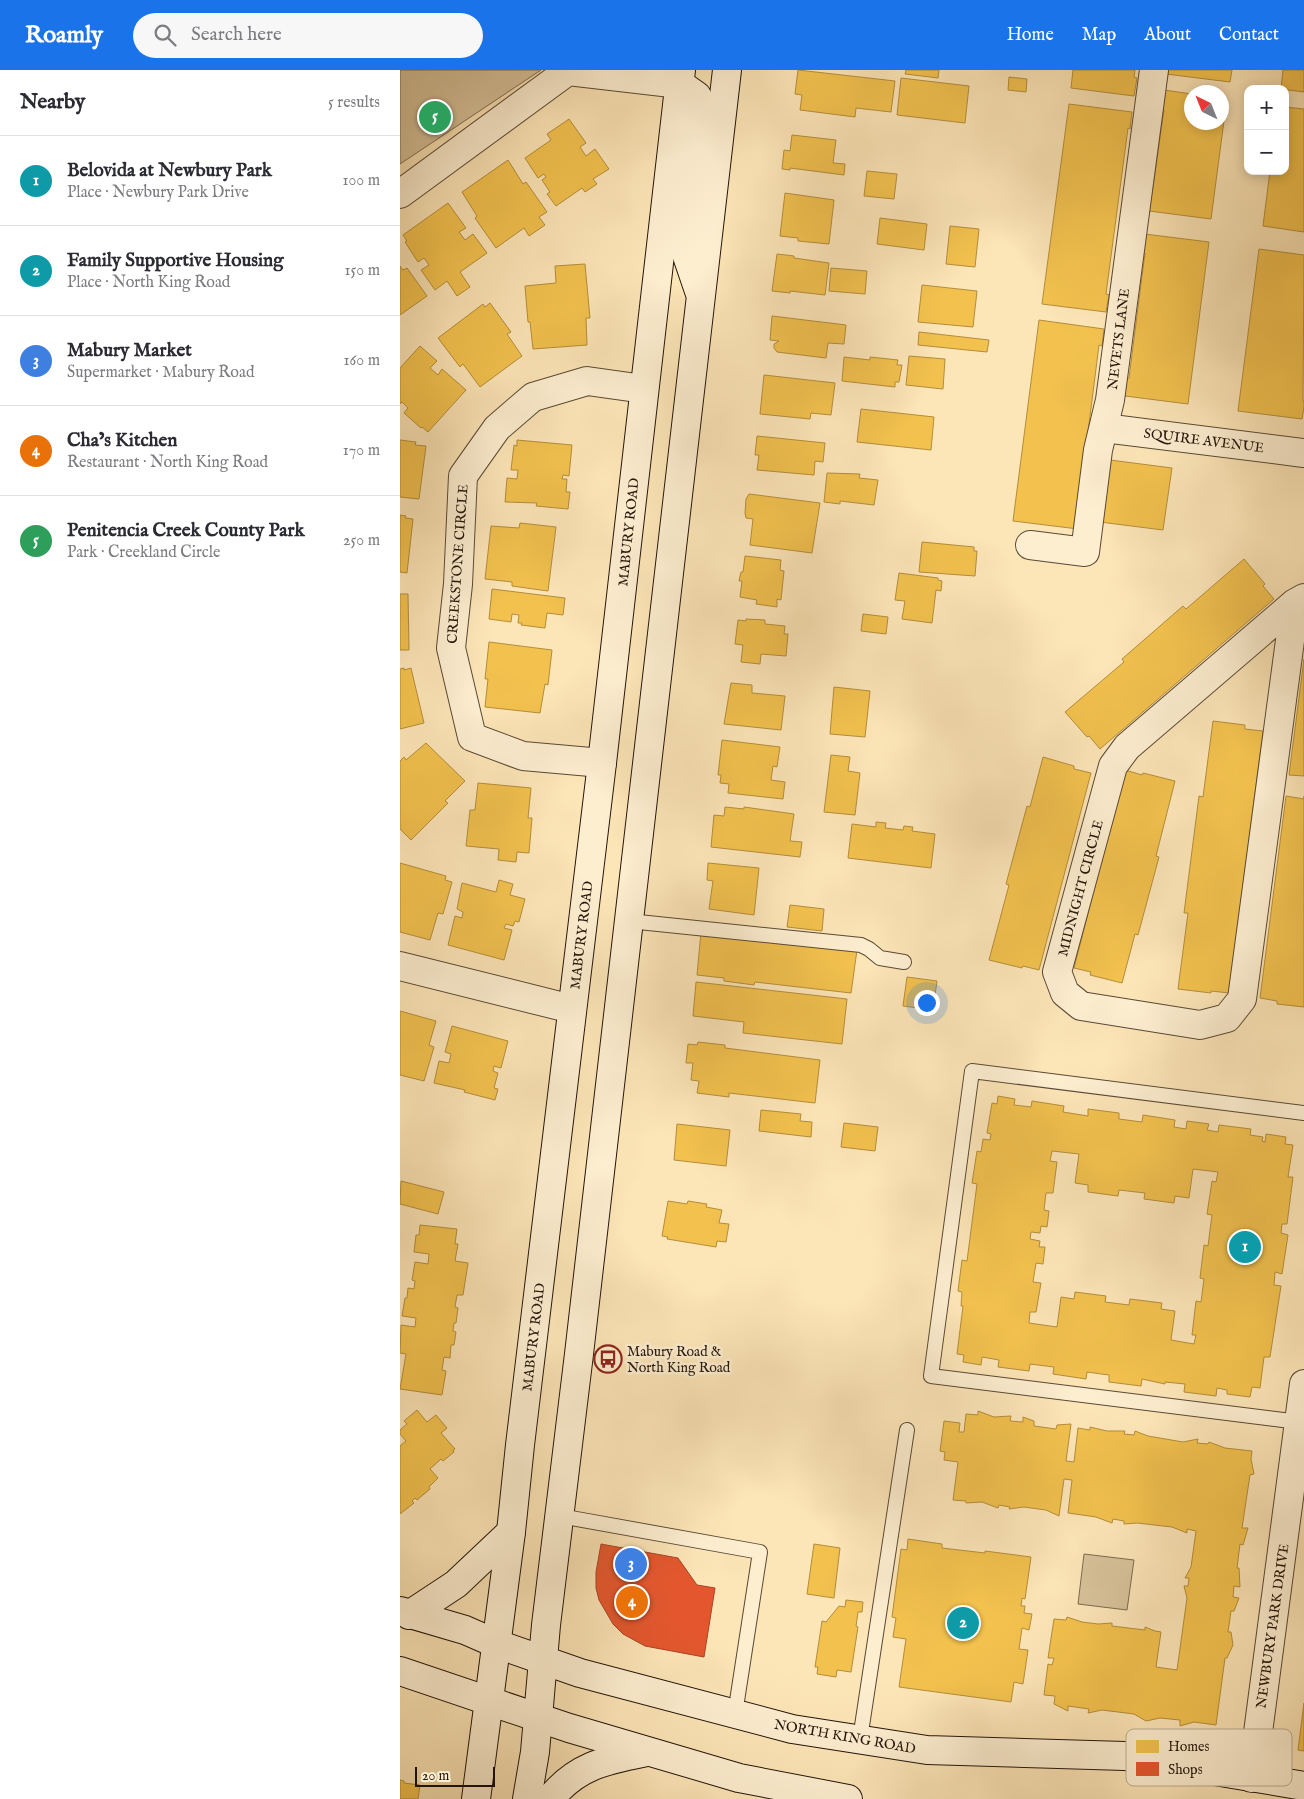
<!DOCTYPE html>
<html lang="en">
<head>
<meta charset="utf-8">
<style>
	:root { --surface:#fff; --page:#f7f7f7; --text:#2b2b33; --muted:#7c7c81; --line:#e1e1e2; --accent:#1a73e8 }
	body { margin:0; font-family:"IM FELL English",serif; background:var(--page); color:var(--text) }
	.controls { position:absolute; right:15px; top:15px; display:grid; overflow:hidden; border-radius:10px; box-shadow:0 2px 12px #0003 }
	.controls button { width:45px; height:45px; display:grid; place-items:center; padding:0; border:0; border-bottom:1px solid var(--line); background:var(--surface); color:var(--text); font:25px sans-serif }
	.compass { position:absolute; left:784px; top:15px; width:45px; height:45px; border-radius:50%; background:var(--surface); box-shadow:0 2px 12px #0003; rotate:317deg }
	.scale { position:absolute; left:15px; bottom:12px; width:80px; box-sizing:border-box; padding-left:5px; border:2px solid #23150a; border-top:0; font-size:14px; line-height:18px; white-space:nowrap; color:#23150a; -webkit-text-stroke:4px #fdeed0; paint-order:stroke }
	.you { position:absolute; left:526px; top:932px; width:18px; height:18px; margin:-12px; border:4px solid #fff; border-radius:50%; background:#1a73e8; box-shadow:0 0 0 8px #1a73e833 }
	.badge { display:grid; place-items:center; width:32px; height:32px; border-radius:50%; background:var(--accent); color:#fff; font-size:16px; font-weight:700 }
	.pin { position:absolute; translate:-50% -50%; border:2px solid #fff; box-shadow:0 1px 5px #0006 }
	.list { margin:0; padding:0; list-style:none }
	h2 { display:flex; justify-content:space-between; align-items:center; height:65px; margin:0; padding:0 20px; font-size:21px }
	h2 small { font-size:16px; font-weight:400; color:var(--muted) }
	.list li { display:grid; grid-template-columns:32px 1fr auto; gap:15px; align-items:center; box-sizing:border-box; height:90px; padding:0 20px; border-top:1px solid var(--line) }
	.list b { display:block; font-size:19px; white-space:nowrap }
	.list p { margin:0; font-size:16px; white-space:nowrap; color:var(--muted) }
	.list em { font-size:16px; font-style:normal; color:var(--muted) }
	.icon { flex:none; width:28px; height:28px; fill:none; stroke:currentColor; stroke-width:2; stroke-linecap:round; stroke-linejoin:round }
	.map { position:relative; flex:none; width:904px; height:1729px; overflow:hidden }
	header { display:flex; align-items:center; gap:30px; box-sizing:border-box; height:70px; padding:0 25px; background:var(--accent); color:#fff }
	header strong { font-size:24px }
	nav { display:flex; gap:28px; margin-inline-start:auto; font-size:18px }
	.search { width:350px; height:45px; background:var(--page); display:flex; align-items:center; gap:12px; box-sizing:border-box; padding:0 18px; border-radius:28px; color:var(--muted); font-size:19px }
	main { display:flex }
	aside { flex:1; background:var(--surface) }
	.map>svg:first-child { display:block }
	.green { fill:#d7c29a; stroke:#7d6c52 }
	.homes { fill:#f2c14e; stroke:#b48d3a; fill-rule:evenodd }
	.shops { fill:#e4572e; stroke:#aa4323 }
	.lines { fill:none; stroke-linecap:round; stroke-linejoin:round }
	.lane-casing { stroke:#594935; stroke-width:16 }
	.street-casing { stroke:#594935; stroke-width:30 }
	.secondary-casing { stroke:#23150a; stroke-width:30 }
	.lane { stroke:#fdeed0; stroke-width:14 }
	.street { stroke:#fdeed0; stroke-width:28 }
	.secondary { stroke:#fdeed0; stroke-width:28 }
	.labels { text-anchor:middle; stroke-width:5; stroke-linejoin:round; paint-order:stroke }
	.street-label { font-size:14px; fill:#23150a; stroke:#fdeed0 }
	.poi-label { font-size:14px; fill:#23150a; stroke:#fdeed0; text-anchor:start }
	.key { fill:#fdeed0; stroke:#bcad95; stroke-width:1 }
	.key-label { font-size:14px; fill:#23150a }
</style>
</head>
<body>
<header>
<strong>Roamly</strong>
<div class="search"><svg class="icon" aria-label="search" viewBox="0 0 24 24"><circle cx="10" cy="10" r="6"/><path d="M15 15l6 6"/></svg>Search here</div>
<nav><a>Home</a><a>Map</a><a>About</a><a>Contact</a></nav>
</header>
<main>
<aside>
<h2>Nearby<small>5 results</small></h2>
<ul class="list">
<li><span class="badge" style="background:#0f9aa8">1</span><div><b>Belovida at Newbury Park</b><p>Place · Newbury Park Drive</p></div><em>100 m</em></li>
<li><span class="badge" style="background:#0f9aa8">2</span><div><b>Family Supportive Housing</b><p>Place · North King Road</p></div><em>150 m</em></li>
<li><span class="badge" style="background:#3f7fe0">3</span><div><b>Mabury Market</b><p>Supermarket · Mabury Road</p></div><em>160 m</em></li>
<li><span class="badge" style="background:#e8710a">4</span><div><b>Cha’s Kitchen</b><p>Restaurant · North King Road</p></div><em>170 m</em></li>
<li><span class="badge" style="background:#2e9e5b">5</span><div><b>Penitencia Creek County Park</b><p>Park · Creekland Circle</p></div><em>250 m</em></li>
</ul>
</aside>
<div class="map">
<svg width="904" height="1729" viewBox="0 0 904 1729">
	<rect width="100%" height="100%" fill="#fce5b7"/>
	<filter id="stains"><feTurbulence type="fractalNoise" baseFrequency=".004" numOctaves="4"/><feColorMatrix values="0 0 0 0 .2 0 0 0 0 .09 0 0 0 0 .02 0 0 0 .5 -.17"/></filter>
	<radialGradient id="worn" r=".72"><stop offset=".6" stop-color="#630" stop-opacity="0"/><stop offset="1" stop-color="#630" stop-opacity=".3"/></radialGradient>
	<!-- green -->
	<g class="green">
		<path d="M0 0H141L0 94Z"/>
		<path d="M684 1484 734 1490 727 1540 678 1534Z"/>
	</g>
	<!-- homes -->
	<g class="homes">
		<path d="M398 0 495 11 491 42 456 38 455 47 400 40 402 25 395 24Z"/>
		<path d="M506 0H539L538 8 505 4Z"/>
		<path d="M673 0H735L734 7 737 8 734 26 671 18Z"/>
		<path d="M767 0H832L830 12 766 4Z"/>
		<path d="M883 0H904V22L881 19Z"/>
		<path d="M609 7 627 9 626 22 608 20Z"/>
		<path d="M501 8 569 16 565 53 497 45Z"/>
		<path d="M764 20 792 24V52H822V28H827L811 149 749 141 751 124H752L764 40 761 39Z"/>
		<path d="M669 34 732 42 730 59 728 58 706 224 709 225 706 242 642 234Z"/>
		<path d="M885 37 904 39V162L863 156 870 101H885Z"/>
		<path d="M169 49 186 73 180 77 186 86 195 79 209 99 193 109 197 114 185 122 182 118 156 136 147 124 150 122 142 110 146 107 144 104 138 108 125 88 151 70 147 64Z"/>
		<path d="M392 65 436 70 433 93 445 94 444 105 390 98V100L382 99 384 80 390 81Z"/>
		<path d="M108 90 123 114 126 112 147 142 139 147 145 155 129 166 124 158 96 178 75 148 77 146 62 122Z"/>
		<path d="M467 101 497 104 494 129 464 126Z"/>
		<path d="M385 123 434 130 429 174 398 171V168L380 166Z"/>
		<path d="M48 133 66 158 59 162 65 170 73 164 87 183 60 202 70 217 57 226 47 211 35 220 21 200 29 195 24 188 18 192 5 172 7 171 3 165Z"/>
		<path d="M480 148 527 154 524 180 477 174Z"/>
		<path d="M550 156 579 159 575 197 546 194Z"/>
		<path d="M745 164 809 172 788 334 725 326 727 308H729L745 183 742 182Z"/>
		<path d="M859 179 904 185 903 331H904V337L902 349 838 341Z"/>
		<path d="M377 184 394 186V188L429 193 425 225 390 221V223L372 221Z"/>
		<path d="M185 194 190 248H186L187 275 133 279 130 252H128L125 216 156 213 155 196Z"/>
		<path d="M0 196 3 200 7 198 27 226 0 245Z"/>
		<path d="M431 198 467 201 465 224 429 221Z"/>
		<path d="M522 215 577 221 573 257 518 252Z"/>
		<path d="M90 233 111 262 107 264 122 286 80 317 63 294 60 297 38 268 83 234 85 237Z"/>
		<path d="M372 246 446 255 444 274 428 273 426 288 377 282 374 278V274L379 271 370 270Z"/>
		<path d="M639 250 704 259 702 276 699 275 678 441V459L613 451Z"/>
		<path d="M519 262 589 270 587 282 518 275Z"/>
		<path d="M20 276 37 291 30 298 38 305 42 299 66 320 28 362 22 357 21 358 4 343 8 338 2 332 0 334V298Z"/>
		<path d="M509 286 545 289 543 319 506 315Z"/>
		<path d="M444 287 470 290V287L498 290 497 295H502L499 312H495V317L442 311Z"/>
		<path d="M364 305 435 313 431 345 411 343 410 349 360 344Z"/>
		<path d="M461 339 534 347 531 380 457 372Z"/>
		<path d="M357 366 425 373 423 392 415 391 414 405 357 400 359 385H355Z"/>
		<path d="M0 370 16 372 15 375 26 376 19 429 0 427Z"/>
		<path d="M117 370 172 375 169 406 163 405 162 409H167L166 422H170L168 439 136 436 137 433 105 432 107 408 117 409 118 400H111L114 375 117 376Z"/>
		<path d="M710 390 772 398 763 460 700 452 706 426H703Z"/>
		<path d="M427 403 460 404 459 408 478 410 474 435 440 431V434L424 432Z"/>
		<path d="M349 424 420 433 412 483 350 475 353 449 346 448 345 443 346 429Z"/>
		<path d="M0 445 6 446 5 448 13 449 7 503 0 502Z"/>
		<path d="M120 453 156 457 148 521 112 516V512L85 509 91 456 119 458Z"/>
		<path d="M522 472 574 477V481H577L575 506 519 502Z"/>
		<path d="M345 486 381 490 380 500 384 501 381 530 377 529V537L356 534 357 530 340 527 342 511H339L341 502H343Z"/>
		<path d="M844 489 865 514 863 516 874 529 700 679 689 666 687 667 665 642 724 592 722 589 783 536 786 539Z"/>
		<path d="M499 503 538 508V510L542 511 541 521 536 520 532 553 502 549 505 531 495 530Z"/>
		<path d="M92 519 165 528 163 545 147 543 145 558 121 555 122 553H118L119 545 112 544 111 552 89 549Z"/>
		<path d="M0 524H8L9 580H0Z"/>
		<path d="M463 544 488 547 486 564 461 561Z"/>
		<path d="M346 549 365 550V554L385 556 384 564H388L386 586 361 584 360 594 341 592 343 575 335 574 338 550 346 551Z"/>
		<path d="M89 572 152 580 148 615 145 614 140 643 85 637 88 609H85Z"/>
		<path d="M904 589V706L889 705Z"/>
		<path d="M4 598V600L11 598 24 653 0 659V599Z"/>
		<path d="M331 613 352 615V623L385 626 381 660 324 654Z"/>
		<path d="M434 617 470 621 465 667 430 664Z"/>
		<path d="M813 651 845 655V659L863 661 829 923 811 921V923L778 919 788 843H784L799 726 803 727Z"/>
		<path d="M322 670 380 677 377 697 373 696 371 710 385 712 383 729 328 723 329 714 320 713 321 705H318Z"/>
		<path d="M26 673 65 711 45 731 48 733 11 770 0 759V691L4 687 6 690Z"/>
		<path d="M431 685 450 687 448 701 460 703 455 745 424 742Z"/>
		<path d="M643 687 674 696V699L691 703 639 900 623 896 622 898 589 890 609 815 606 814 627 736 630 737Z"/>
		<path d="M725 700 742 705 743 703 775 711 756 786 759 787 738 865 735 864 722 913 690 905 691 902 674 898Z"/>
		<path d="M78 713 131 718 128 748H132L129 783 117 782 116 792 98 790 99 779 66 776 70 740H75Z"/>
		<path d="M886 726 904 729V726V937L877 934V931L860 928Z"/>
		<path d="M325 737 344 739V737L394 744 390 771 402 772 400 787 311 777 314 745 324 746Z"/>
		<path d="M476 752 486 753 485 758 503 760 504 756 513 757 512 761 535 764 531 798 448 788 452 754 476 757Z"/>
		<path d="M0 793 46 806 45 810 52 812 43 844 38 843 30 870 0 862Z"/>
		<path d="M308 793 359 798 354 845 309 839 313 811 307 810Z"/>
		<path d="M99 810 113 814 110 825 125 829 119 852 115 851 113 856 106 854 104 858 112 860 104 890 48 875 55 846 62 848 63 842 57 839 62 813 96 822Z"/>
		<path d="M390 835 424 839 422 861 387 857Z"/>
		<path d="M301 862 457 880 451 923 355 912 354 915 324 911V908L297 905Z"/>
		<path d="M507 907 537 911 533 940 503 936Z"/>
		<path d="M296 912 447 929 442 974 343 963 344 952 293 946Z"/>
		<path d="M0 941 36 951 29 975 34 977 24 1011 0 1005Z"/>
		<path d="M52 956 108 971 101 998 94 996 93 1001 98 1003 94 1018 98 1019 95 1030 64 1022 65 1020 34 1013 39 991 49 993 51 984 45 982Z"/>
		<path d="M298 972 325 975V978L420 990 415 1033 329 1023V1027L297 1023 299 1011 291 1010 293 993H286L288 974 297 975Z"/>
		<path d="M598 1026 615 1029 614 1035 631 1037 632 1031 664 1036 663 1042 688 1046V1039L719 1043V1049L742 1052 743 1045 775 1050 774 1057 786 1059 787 1051 809 1054 807 1060 818 1062 819 1055 851 1059 850 1065 863 1067 862 1071 865 1072 866 1064 886 1067 885 1074 893 1075 888 1107H893L887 1154H882L881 1163 888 1165 882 1204 875 1202 874 1215 881 1216 870 1287H864L860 1318 852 1317 850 1327 827 1324V1320L817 1318 816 1326 784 1322 785 1314 765 1312V1314L742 1309 741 1316 709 1312V1305L687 1302 686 1309 653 1304 654 1297 630 1294 629 1301 598 1297 599 1290 582 1287 581 1295 563 1292 564 1285 557 1284 563 1236H561L562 1222 558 1221 562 1190 567 1191 577 1114 572 1113 577 1081 581 1082 583 1069 590 1070 591 1064 587 1063 592 1033 597 1034ZM652 1081 679 1084 675 1113 688 1115V1122L718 1126 719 1120 745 1123 744 1129 774 1133 775 1126 789 1128 793 1099 818 1102 816 1112 812 1111 807 1144 812 1145 808 1176 804 1175 800 1208 804 1209 801 1232 796 1231 792 1265H796L794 1274 771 1270 775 1241 761 1239 762 1233 730 1229 729 1235 705 1232 706 1226 675 1222 674 1229 661 1227 657 1257 629 1253 630 1242H636L641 1213 633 1212 636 1193 643 1194 645 1177H639L640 1171 630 1169 631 1162 640 1163 641 1156 647 1157 649 1141 644 1140 646 1123H653L657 1092 650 1091Z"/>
		<path d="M361 1040 401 1044 400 1051 412 1052 411 1067 359 1061Z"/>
		<path d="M444 1053 478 1057 475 1081 441 1077Z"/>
		<path d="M277 1054 330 1060 326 1096 274 1090Z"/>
		<path d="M1 1111 44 1122 38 1144 0 1134Z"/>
		<path d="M268 1131 287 1134 288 1131 307 1134 306 1137 322 1140 319 1153 329 1154 326 1172 317 1171 316 1177 267 1169 268 1167 262 1166Z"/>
		<path d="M20 1155 57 1159 55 1174H58L55 1191 68 1193 63 1225H57L55 1237 58 1238 56 1253H54L53 1261 56 1262 54 1275H51L50 1288 44 1287 42 1300 46 1301 42 1325 0 1319 6 1284 0 1283 1 1255 15 1257 16 1248 2 1246 5 1228H7L8 1218 14 1219 15 1211 12 1210 15 1192 28 1194 29 1184 14 1182 16 1165H19Z"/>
		<path d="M17 1340 27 1352 36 1345 47 1358 41 1363 55 1379 53 1380 54 1382 43 1391 41 1389 30 1399 38 1408 29 1417 30 1419 17 1430 15 1428 12 1431 14 1433 0 1444V1376L6 1371 0 1364V1360L7 1354 4 1351Z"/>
		<path d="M578 1341 594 1347 611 1346 610 1351 623 1352V1347L634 1351V1356L656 1359 657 1355 671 1354 666 1391 674 1392 678 1358 690 1360V1357L707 1361H725L724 1364 734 1365 735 1361 748 1366 783 1372 798 1369 797 1373 808 1374 809 1372 825 1378 852 1381 851 1389 854 1404 850 1405 842 1458H848L843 1475 840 1474 837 1498H839L840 1517 834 1516 833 1527 839 1528 834 1541H831L828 1562H831L833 1575 827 1588H825L816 1655 794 1652 780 1656V1650L760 1648 746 1651 734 1644 702 1640 688 1643 689 1639 668 1636V1641L654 1634 655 1626 644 1625 648 1594 652 1595 654 1588H648L654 1549 666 1550 667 1547 682 1552 698 1554 712 1553V1556L745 1560V1557L755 1561 761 1562 756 1597 777 1600 787 1528 784 1516H788L789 1508H785L791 1497 796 1461 787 1459V1463L772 1457 737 1453 724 1454V1451L713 1449 712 1453 696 1447 668 1443 672 1410 664 1409 659 1446 646 1440 624 1437 609 1439 610 1437 599 1435 598 1438 582 1432 566 1433V1431L553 1430 558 1392 544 1390 545 1382 540 1381 544 1351 560 1353 559 1362H564L566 1344 578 1345Z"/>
		<path d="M508 1469 542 1474V1478L585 1483V1481L631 1487 625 1529 622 1528 621 1536H625L624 1543 632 1544 629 1560 622 1558 619 1579 628 1580 623 1614 614 1612 611 1632 499 1617 506 1569 493 1567 496 1548 492 1547 501 1479 507 1480Z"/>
		<path d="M414 1474 440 1478 434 1528 407 1524Z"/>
		<path d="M446 1530 463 1532 462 1542H458L456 1556 458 1557 451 1602 437 1600 436 1607 417 1604 418 1597H415L422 1551 426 1552 439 1536 445 1537Z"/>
		<path d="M904 1633V1681L898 1680Z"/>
		<path d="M0 1710 4 1711V1713L20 1715 18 1729H0Z"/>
	</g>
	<!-- shops -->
	<path class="shops" d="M201 1474 278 1488 297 1515 315 1518 304 1587 245 1576 223 1564 213 1554 199 1530 196 1518V1502Z"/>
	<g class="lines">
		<!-- lane casing -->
		<g class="lane-casing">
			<g id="lane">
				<path d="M229 851 461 875 469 879 480 888 504 892"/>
				<path d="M899 1352 531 1306 572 1001 904 1043"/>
				<path d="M160 1446 360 1482 335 1644"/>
				<path d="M460 1669 507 1360"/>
			</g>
		</g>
		<!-- street casing -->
		<g class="street-casing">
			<g id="street">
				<path d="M0 124 168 1 280 14"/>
				<path d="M704 358 904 383"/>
				<path d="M630 475 685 482 698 380 710 330 754 0"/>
				<path d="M895 533 842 929 827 948 800 955 681 936 665 923 657 902 713 696 727 677 895 533 904 528"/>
				<path d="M202 693 123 686 72 667 51 578 58 514 63 406 97 358 133 327 187 311 244 319"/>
				<path d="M0 896 172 939"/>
				<path d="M852 1708 904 1314"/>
			</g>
		</g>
		<!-- secondary casing -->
		<g class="secondary-casing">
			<g id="secondary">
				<path d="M280 14 297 26 299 30 286 167V183L299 221"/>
				<path d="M0 1541 65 1560 97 1574 180 1603 392 1659 527 1680 725 1686 904 1716"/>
				<path d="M9 1545 56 1514 111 1462"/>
				<path d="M0 1601 169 1658 339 1708 448 1729"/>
				<path d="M76 1729 111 1462 120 1375 202 693 281 0"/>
				<path d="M127 1729 135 1682 146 1555 179 1284 327 0"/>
				<path d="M150 1729C177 1695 207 1690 247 1682"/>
			</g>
		</g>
		<!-- lane -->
		<use href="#lane" class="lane"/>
		<!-- street -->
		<use href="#street" class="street"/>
		<!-- secondary -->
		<use href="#secondary" class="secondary"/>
	</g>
	<!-- icons -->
	<defs>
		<g id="bus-ring" transform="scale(1.4375)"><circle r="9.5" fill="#fdeed0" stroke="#8f2418" stroke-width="1.5"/><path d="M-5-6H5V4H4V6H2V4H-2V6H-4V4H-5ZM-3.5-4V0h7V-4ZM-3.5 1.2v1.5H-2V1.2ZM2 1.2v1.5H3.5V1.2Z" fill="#8f2418"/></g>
	</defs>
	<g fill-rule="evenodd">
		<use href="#bus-ring" x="208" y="1289"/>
	</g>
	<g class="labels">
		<!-- street labels -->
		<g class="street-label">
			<text transform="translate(718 269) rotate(-83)" y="5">NEVETS LANE</text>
			<text transform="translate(804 370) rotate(7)" y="5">SQUIRE AVENUE</text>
			<text transform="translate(228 462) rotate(-84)" y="5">MABURY ROAD</text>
			<text transform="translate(57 494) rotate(-86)" y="5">CREEKSTONE CIRCLE</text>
			<text transform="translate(680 818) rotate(-75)" y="5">MIDNIGHT CIRCLE</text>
			<text transform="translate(181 865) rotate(-83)" y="5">MABURY ROAD</text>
			<text transform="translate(133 1267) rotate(-83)" y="5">MABURY ROAD</text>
			<text transform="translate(872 1556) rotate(-82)" y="5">NEWBURY PARK DRIVE</text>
			<text transform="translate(445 1666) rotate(10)" y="5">NORTH KING ROAD</text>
		</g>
		<!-- poi labels -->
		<g class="poi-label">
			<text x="227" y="1286">Mabury Road &amp;<tspan x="227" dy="16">North King Road</tspan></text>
		</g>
	</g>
	<!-- legend -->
	<rect x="726" y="1659" width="166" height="57" rx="8" class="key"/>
	<rect x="736" y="1670" width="23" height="13" fill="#f2c14e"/>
	<rect x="736" y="1692" width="23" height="14" fill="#e4572e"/>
	<g class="key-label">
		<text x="768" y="1681">Homes</text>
		<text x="768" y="1704">Shops</text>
	</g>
	<rect width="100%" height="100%" filter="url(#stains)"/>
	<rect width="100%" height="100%" fill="url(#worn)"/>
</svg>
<div class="controls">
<button>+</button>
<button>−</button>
</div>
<svg class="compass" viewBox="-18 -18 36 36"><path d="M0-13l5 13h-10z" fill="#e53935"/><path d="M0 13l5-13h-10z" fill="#7c7c81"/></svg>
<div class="scale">20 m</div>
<div class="you"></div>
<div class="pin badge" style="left:845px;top:1177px;background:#0f9aa8">1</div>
<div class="pin badge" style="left:563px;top:1553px;background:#0f9aa8">2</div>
<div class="pin badge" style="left:231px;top:1494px;background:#3f7fe0">3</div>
<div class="pin badge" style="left:232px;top:1532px;background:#e8710a">4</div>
<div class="pin badge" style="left:35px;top:47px;background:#2e9e5b">5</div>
</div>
</main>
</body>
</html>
